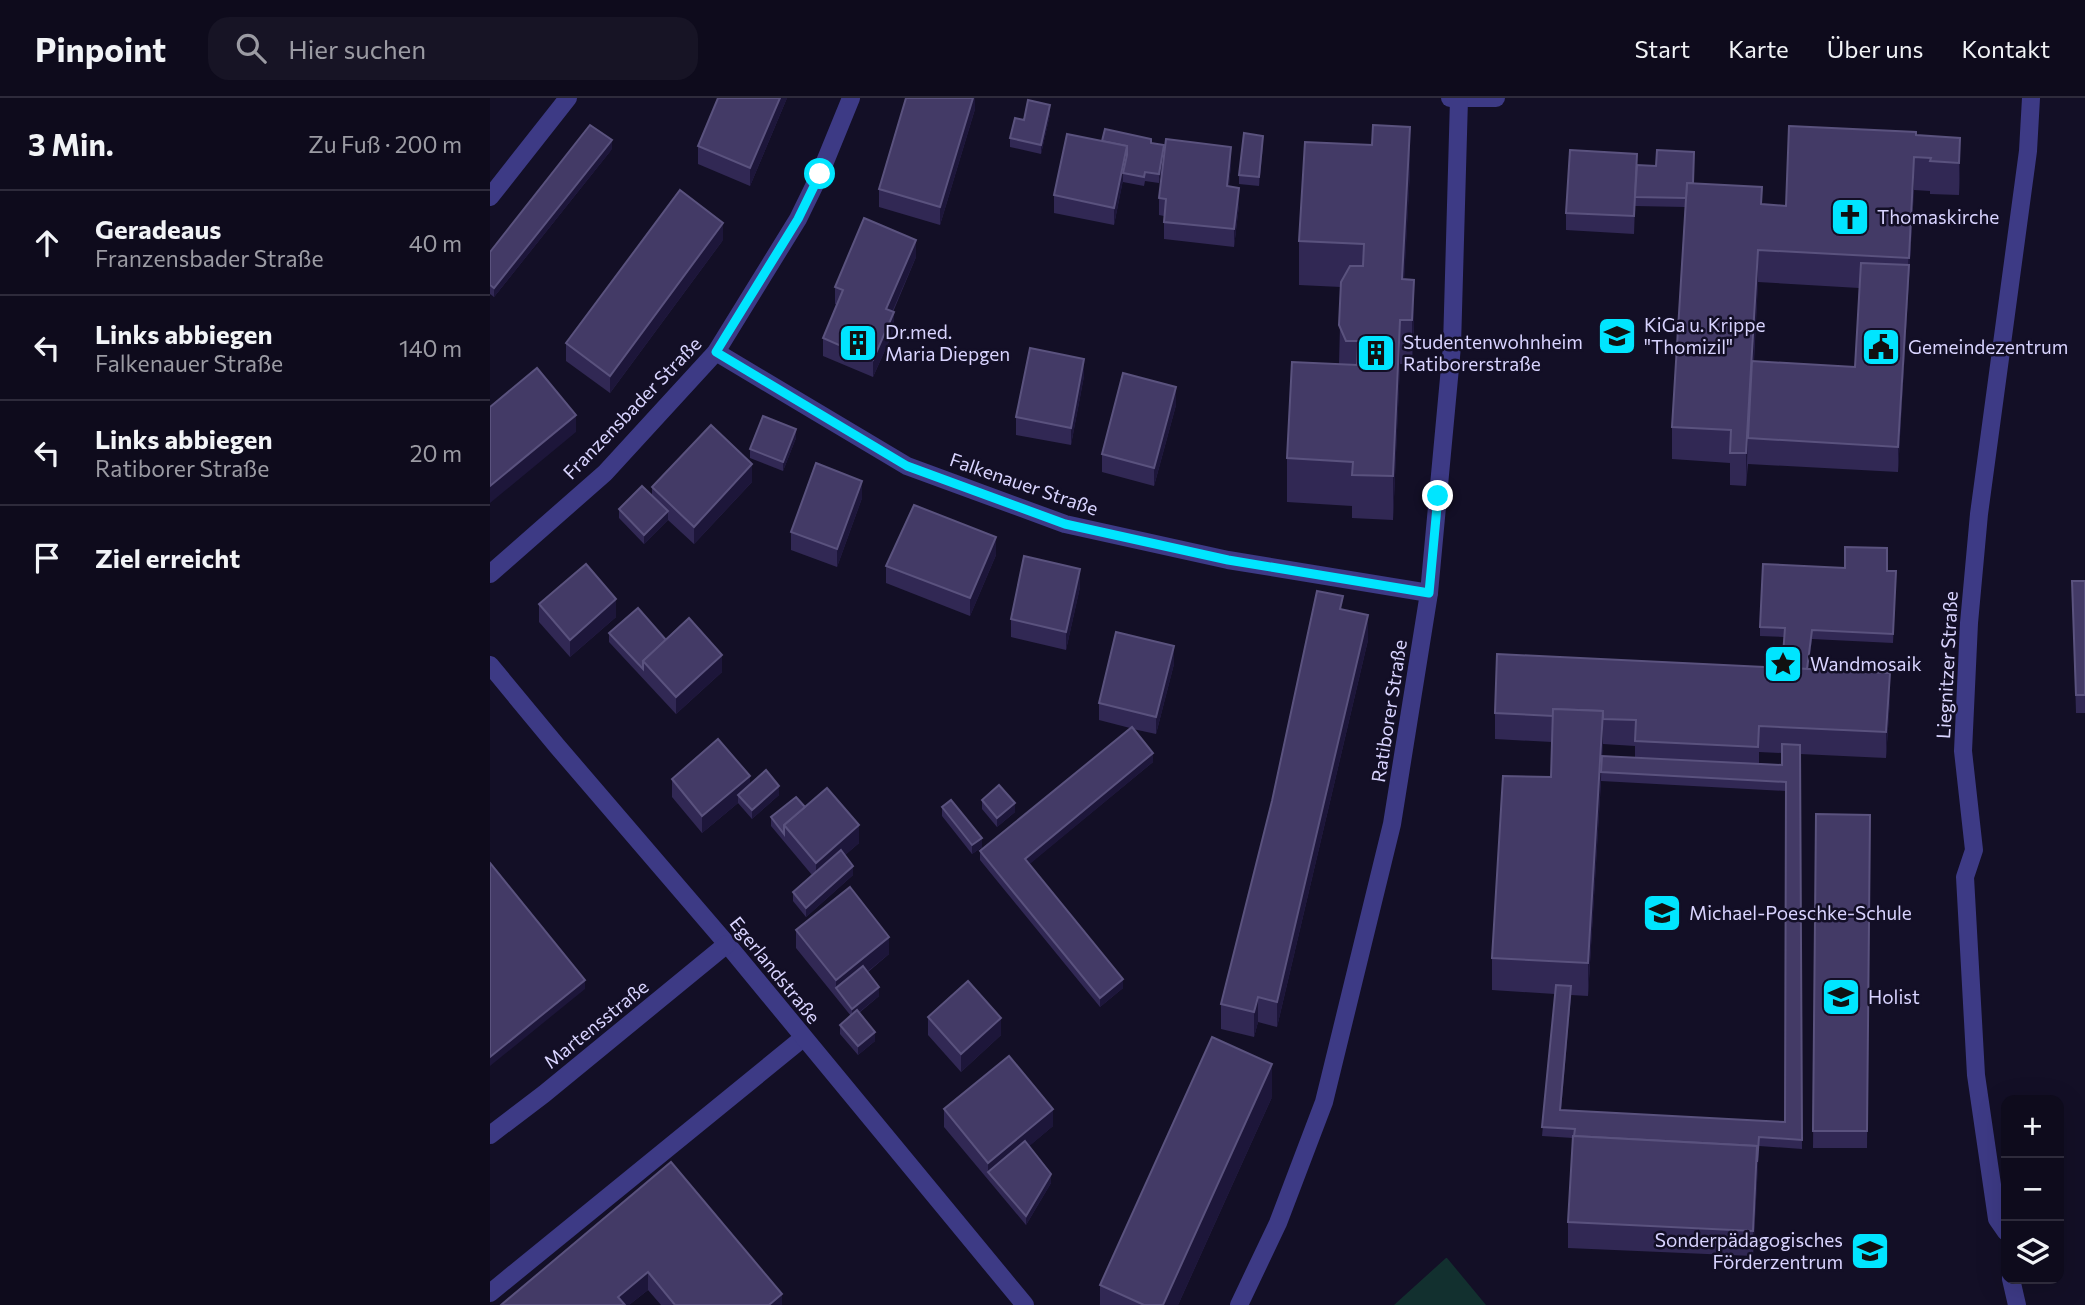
<!DOCTYPE html>
<html lang="de">
<head>
<meta charset="utf-8">
<style>
	:root { --surface:#0e0b1c; --page:#171425; --text:#f1f3f6; --muted:#9b9ba3; --line:#2e2b3b }
	body { margin:0; font-family:Commissioner,sans-serif; background:var(--page); color:var(--text) }
	.controls { position:absolute; right:21px; bottom:21px; display:grid; overflow:hidden; border-radius:14px; box-shadow:0 7px 28px #0002 }
	.controls button { width:63px; height:63px; display:grid; place-items:center; padding:0; border:0; border-bottom:2px solid var(--line); background:var(--surface); color:var(--text); font:35px sans-serif }
	.stop { position:absolute; width:21px; height:21px; margin:-16px; border:5px solid #00e5ff; border-radius:50%; background:#fff }
	.stop.end { background:#00e5ff; border-color:#fff; box-shadow:0 2px 7px #0008 }
	.list { margin:0; padding:0; list-style:none }
	h2 { display:flex; justify-content:space-between; align-items:center; height:91px; margin:0; padding:0 28px; font-size:30px }
	h2 small { font-size:23px; font-weight:400; color:var(--muted) }
	.list li { display:grid; grid-template-columns:46px 1fr auto; gap:21px; align-items:center; box-sizing:border-box; height:105px; padding:0 28px; border-top:2px solid var(--line) }
	.list b { display:block; font-size:26px; white-space:nowrap }
	.list p { margin:0; font-size:23px; white-space:nowrap; color:var(--muted) }
	.list em { font-size:23px; font-style:normal; color:var(--muted) }
	.icon { flex:none; width:38px; height:38px; fill:none; stroke:currentColor; stroke-width:2; stroke-linecap:round; stroke-linejoin:round }
	.map { position:relative; flex:none; width:1595px; height:1207px; overflow:hidden }
	header { display:flex; align-items:center; gap:42px; box-sizing:border-box; height:98px; padding:0 35px; background:var(--surface); border-bottom:2px solid var(--line) }
	header strong { font-size:33px }
	nav { display:flex; gap:38px; margin-inline-start:auto; font-size:24px }
	.search { width:490px; height:63px; background:var(--page); display:flex; align-items:center; gap:18px; box-sizing:border-box; padding:0 24px; border-radius:21px; color:var(--muted); font-size:26px }
	main { display:flex }
	aside { flex:1; background:var(--surface) }
	.map>svg:first-child { display:block }
	.green { fill:#12302f }
	.lines { fill:none; stroke-linecap:round; stroke-linejoin:round }
	.lane { stroke:#3d3a85; stroke-width:18 }
	.street { stroke:#3d3a85; stroke-width:18 }
	.wall { fill:#312854; fill-rule:evenodd }
	.shaded-wall { fill:#1d163a }
	.building { fill:#433a66; stroke:#5a527e; stroke-width:2 }
	.route { stroke:#00e5ff; stroke-width:9 }
	.labels { text-anchor:middle; stroke-width:5; stroke-linejoin:round; paint-order:stroke }
	.poi-label { font-size:19px; fill:#d9d4ff; stroke:#130f26; text-anchor:start }
	.street-label { font-size:19px; fill:#d9d4ff; stroke:#130f26 }
</style>
</head>
<body>
<header>
<strong>Pinpoint</strong>
<div class="search"><svg class="icon" aria-label="search" viewBox="0 0 24 24"><circle cx="10" cy="10" r="6"/><path d="M15 15l6 6"/></svg>Hier suchen</div>
<nav><a>Start</a><a>Karte</a><a>Über uns</a><a>Kontakt</a></nav>
</header>
<main>
<aside>
<h2>3 Min.<small>Zu Fuß · 200 m</small></h2>
<ul class="list">
<li><svg class="icon" aria-label="ahead" viewBox="0 0 24 24"><path d="M12 20V5M6 11l6-6 6 6"/></svg><div><b>Geradeaus</b><p>Franzensbader Straße</p></div><em>40 m</em></li>
<li><svg class="icon" aria-label="left" viewBox="0 0 24 24"><path d="M17 20v-9H6M10 6l-5 5 5 5"/></svg><div><b>Links abbiegen</b><p>Falkenauer Straße</p></div><em>140 m</em></li>
<li><svg class="icon" aria-label="left" viewBox="0 0 24 24"><path d="M17 20v-9H6M10 6l-5 5 5 5"/></svg><div><b>Links abbiegen</b><p>Ratiborer Straße</p></div><em>20 m</em></li>
<li><svg class="icon" aria-label="arrive" viewBox="0 0 24 24"><path d="M6 21V4h12l-3 4 3 4H6"/></svg><div><b>Ziel erreicht</b></div></li>
</ul>
</aside>
<div class="map">
<svg width="1595" height="1207" viewBox="0 0 1595 1207">
	<rect width="100%" height="100%" fill="#130f26"/>
	<!-- green -->
	<path class="green" d="M957 1160 996 1207H904L956 1160Z"/>
	<g class="lines">
		<!-- lane -->
		<path class="lane" d="M0 1195 313 940"/>
		<!-- street -->
		<g class="street">
			<path d="M960 0H1006"/>
			<path d="M0 99 78 0"/>
			<path d="M226 254 417 368 575 426 738 462 939 495"/>
			<path d="M0 476 115 375 226 254 308 121 330 76 361 0"/>
			<path d="M0 567 67 648 237 846 535 1207"/>
			<path d="M0 1037 54 996 237 846"/>
			<path d="M1516 1134 1507 1121 1486 977 1475 779 1484 752 1473 653 1479 525 1489 416 1538 53 1541 0"/>
			<path d="M1521 1181 1527 1207"/>
			<path d="M749 1207 788 1125 834 1004 902 726 939 495 948 398 962 248 969 1"/>
		</g>
	</g>
	<!-- wall -->
	<g class="wall">
		<path d="M297 0 260 88 208 66V48Z"/>
		<path d="M485 0V11L450 127 389 109V91Z"/>
		<path d="M560 16 551 56 520 49V40L534 22Z"/>
		<path d="M1426 37 1470 40V72L1469 97 1440 96V93L1424 92 1408 374 1258 366 1256 388 1240 387V365L1182 361V329L1195 109 1145 108 1144 136 1076 132V115L1147 67 1272 106 1296 108ZM1268 184 1369 190 1365 269 1264 263Z"/>
		<path d="M612 43 661 45 674 56 669 85 655 83 654 88 633 84V82L624 127 564 115V97Z"/>
		<path d="M773 47 769 88 749 86V77Z"/>
		<path d="M122 51 4 199 0 196V154Z"/>
		<path d="M741 66 739 88 749 107 744 149 674 141V118L669 117V100Z"/>
		<path d="M920 72 914 181 924 226 922 266H910L903 422 862 420V408L797 404V360L849 266 851 189 809 187V143Z"/>
		<path d="M233 142 120 295 76 263V245Z"/>
		<path d="M426 159 403 214 404 232 383 279 333 258V240L347 207 345 206V189Z"/>
		<path d="M594 278 581 347 526 337V319Z"/>
		<path d="M686 307 664 388 612 374V356Z"/>
		<path d="M306 340 293 373 260 360V351Z"/>
		<path d="M262 384 204 446 178 422 154 446 129 420V411L162 397V389Z"/>
		<path d="M372 400 347 469 301 452V434Z"/>
		<path d="M506 457 480 518 396 485V468Z"/>
		<path d="M1397 473H1406L1403 545 1322 541 1318 571 1400 601 1396 660 1310 656 1312 1051 1269 1048 1263 1158 1078 1150V1124L1083 1040 1052 1038 1065 896 1002 892V860L1061 679 1062 644 1005 641V615L1292 570 1294 539 1270 538V529ZM1113 646 1145 648V660L1112 658ZM1269 654 1292 655V667L1269 666ZM1111 683 1296 693 1295 1024 1071 1012 1081 897 1098 898Z"/>
		<path d="M1582 483H1595V615H1586Z"/>
		<path d="M590 489 576 552 521 539V521Z"/>
		<path d="M49 506 126 519 80 559 49 524Z"/>
		<path d="M853 511 878 542 787 929 768 924 764 939 731 931V906Z"/>
		<path d="M119 535 176 542 232 574 186 616 119 544Z"/>
		<path d="M684 566 666 636 643 631 663 664 539 766 633 890 610 909 490 762V753L640 630 609 622V605Z"/>
		<path d="M182 681 260 687 289 697 262 721 248 705 212 735 182 699Z"/>
		<path d="M492 702 525 714 507 729 492 711Z"/>
		<path d="M315 709 369 745 355 757 363 777 316 819 303 803V794L322 777 281 728V719Z"/>
		<path d="M452 709 492 749 482 756 452 718Z"/>
		<path d="M1326 716 1380 717 1377 1050H1323Z"/>
		<path d="M306 832 399 856 378 874 389 898 369 915 385 943 368 957 350 936V927L361 918 306 850Z"/>
		<path d="M438 919 511 937 471 974 438 937Z"/>
		<path d="M782 999 688 1207H610V1187Z"/>
		<path d="M454 1011 563 1028 539 1048 561 1085 536 1127 454 1029Z"/>
		<path d="M181 1064 292 1207H171L158 1192 139 1207Z"/>
	</g>
	<!-- shaded-wall -->
	<g class="shaded-wall">
		<path d="M290 0H297L260 88V70Z"/>
		<path d="M483 0H485V11L450 127V109Z"/>
		<path d="M560 7V16L551 56V47Z"/>
		<path d="M920 29V72L912 225V181Z"/>
		<path d="M773 38V47L769 88V79Z"/>
		<path d="M1470 40V72L1469 97V65Z"/>
		<path d="M122 42V51L4 199V190Z"/>
		<path d="M674 47V56L669 85V76Z"/>
		<path d="M637 48V66L633 75V82L624 127V110Z"/>
		<path d="M741 49V66L737 106V88Z"/>
		<path d="M1424 59V92L1408 374V349Z"/>
		<path d="M749 90V107L744 149V131Z"/>
		<path d="M233 125V142L120 295V278Z"/>
		<path d="M426 142V159L396 228V211Z"/>
		<path d="M1268 152V184L1259 340H1258L1256 388V355Z"/>
		<path d="M924 182V226L922 266V222Z"/>
		<path d="M404 214V232L383 279V262Z"/>
		<path d="M910 222V266L903 422V378Z"/>
		<path d="M594 261V278L581 347V330Z"/>
		<path d="M686 289V307L664 388V370Z"/>
		<path d="M86 317V334L0 405V388Z"/>
		<path d="M306 331V340L293 373V364Z"/>
		<path d="M262 366V384L204 446V429Z"/>
		<path d="M372 383V400L347 469V451Z"/>
		<path d="M178 413V422L154 446V437Z"/>
		<path d="M506 439V457L480 518V500Z"/>
		<path d="M590 471V489L576 552V534Z"/>
		<path d="M126 501V519L80 559V542Z"/>
		<path d="M878 517V542L787 929V904Z"/>
		<path d="M1322 532V541L1315 597V588Z"/>
		<path d="M684 548V566L666 636V619Z"/>
		<path d="M232 557V574L186 616V599Z"/>
		<path d="M1400 575V601L1396 660V634Z"/>
		<path d="M1113 613V646L1098 898V865Z"/>
		<path d="M663 655V664L535 770V761Z"/>
		<path d="M260 678V695L248 697V705L212 735V718Z"/>
		<path d="M289 688V697L262 721V712Z"/>
		<path d="M525 705V714L507 729V720Z"/>
		<path d="M369 727V745L326 782V765Z"/>
		<path d="M492 740V749L482 756V747Z"/>
		<path d="M363 768V777L316 819V810Z"/>
		<path d="M399 839V856L350 896 346 890V899V882Z"/>
		<path d="M633 881V890L610 909V900Z"/>
		<path d="M95 882V891L0 968V959Z"/>
		<path d="M1081 888V897L1070 1021V1012Z"/>
		<path d="M389 889V898L362 920V911Z"/>
		<path d="M768 899V924L764 939V914Z"/>
		<path d="M511 920V937L471 974V956Z"/>
		<path d="M385 934V943L368 957V948Z"/>
		<path d="M782 966V999L688 1207H673Z"/>
		<path d="M563 1011V1028L503 1079 498 1074V1082V1065Z"/>
		<path d="M1267 1048H1269L1263 1158V1133Z"/>
		<path d="M561 1076V1085L536 1127V1118Z"/>
		<path d="M158 1174V1192L139 1207H128V1199Z"/>
		<path d="M292 1196V1207H279Z"/>
	</g>
	<!-- building -->
	<g class="building">
		<path d="M228 0H290L260 70 208 48Z"/>
		<path d="M416 0H483L450 109 389 91Z"/>
		<path d="M538 2 560 7 551 47 520 40 525 20 534 22Z"/>
		<path d="M100 27 122 42 4 190 0 187V154Z"/>
		<path d="M883 27 920 29 912 181 924 182 922 222H910L903 378 862 377 863 364 797 360 802 264 867 267 868 243H856L849 227 851 184 860 168H873L874 146 809 143 815 44 882 47Z"/>
		<path d="M1299 28 1426 34V37L1470 40 1469 65 1440 63 1441 60 1424 59 1419 160 1268 152 1256 355H1240L1241 332 1182 329 1197 85 1272 89 1271 106 1296 108Z"/>
		<path d="M615 31 661 41V45L674 47 669 76 655 74 654 79 633 75 637 57V48L612 43Z"/>
		<path d="M754 35 773 38 769 79 749 77Z"/>
		<path d="M577 36 637 48 624 110 564 97Z"/>
		<path d="M676 41 741 49 737 88 749 90 744 131 674 124 676 101 669 100Z"/>
		<path d="M1080 52 1147 56 1144 118 1076 115Z"/>
		<path d="M1167 52 1204 54 1203 85H1197L1196 100 1145 99 1147 67 1166 68Z"/>
		<path d="M190 92 233 125 120 278 76 245Z"/>
		<path d="M374 120 426 142 396 211 404 214 383 262 333 240 353 192 345 189Z"/>
		<path d="M1371 165 1419 167 1408 349 1258 340 1262 263 1365 269Z"/>
		<path d="M540 250 594 261 581 330 526 319Z"/>
		<path d="M47 270 86 317 0 388V309Z"/>
		<path d="M633 275 686 289 664 370 612 356Z"/>
		<path d="M273 318 306 331 293 364 260 351Z"/>
		<path d="M221 327 262 366 204 429 162 389Z"/>
		<path d="M326 365 372 383 347 451 301 434Z"/>
		<path d="M152 388 178 413 154 437 129 411Z"/>
		<path d="M424 407 506 439 480 500 396 468Z"/>
		<path d="M1355 449 1397 450V473H1406L1403 536 1322 532 1317 571 1292 570 1295 530 1270 529 1273 466 1355 470Z"/>
		<path d="M534 458 590 471 576 534 521 521Z"/>
		<path d="M96 466 126 501 80 542 49 506Z"/>
		<path d="M1582 483H1595V597H1586Z"/>
		<path d="M827 493 853 498 850 511 878 517 787 904 768 899 764 914 731 906 782 703Z"/>
		<path d="M148 510 176 542 153 563V571L119 535Z"/>
		<path d="M199 520 232 557 186 599 153 563Z"/>
		<path d="M626 534 684 548 666 619 609 605Z"/>
		<path d="M1007 556 1400 575 1396 634 1269 628 1268 649 1145 643 1146 622 1113 621V613L1063 611V618L1005 615Z"/>
		<path d="M1063 611 1113 613 1098 865 1002 860 1013 678 1061 679Z"/>
		<path d="M642 629 663 655 535 761 633 881 610 900 490 753Z"/>
		<path d="M228 641 260 678 212 718 182 681Z"/>
		<path d="M1292 646 1310 647 1312 1042 1269 1039 1267 1064V1048L1084 1038 1085 1031 1052 1029 1066 887 1081 888 1070 1012 1295 1024 1296 684 1111 674 1112 658 1292 667Z"/>
		<path d="M276 672 289 688 262 712 248 697Z"/>
		<path d="M509 687 525 705 507 720 492 702Z"/>
		<path d="M337 690 369 727 326 765 294 727Z"/>
		<path d="M306 699 315 709 294 727V736L281 719Z"/>
		<path d="M461 702 492 740 482 747 452 709Z"/>
		<path d="M1326 716 1380 717 1377 1033H1323Z"/>
		<path d="M351 752 363 768 316 810 303 794Z"/>
		<path d="M0 765 95 882 0 959Z"/>
		<path d="M360 789 399 839 346 882 306 832Z"/>
		<path d="M373 868 389 889 362 911 346 890Z"/>
		<path d="M478 883 511 920 471 956 438 919Z"/>
		<path d="M367 912 385 934 368 948 350 927Z"/>
		<path d="M722 939 782 966 673 1207H654L610 1187Z"/>
		<path d="M519 958 563 1011 498 1065 454 1011Z"/>
		<path d="M1083 1038 1267 1048 1263 1133 1078 1124Z"/>
		<path d="M535 1043 561 1076 536 1118 498 1074Z"/>
		<path d="M181 1064 292 1196 279 1207H185L158 1174 128 1199 135 1207H11Z"/>
	</g>
	<g class="lines">
		<!-- route -->
		<path class="route" d="M330 76 308 121 226 254 417 368 575 426 738 462 939 495 948 398"/>
	</g>
	<!-- icons -->
	<defs>
		<g id="church-square" transform="scale(2.0125)"><rect x="-9" y="-9" width="18" height="18" rx="4" fill="#00e5ff" stroke="#130f26"/><path d="M-1.2-6h2.4v3.5h3.3v2.4h-3.3V6h-2.4V-.1h-3.3v-2.4h3.3Z" fill="#111"/></g>
		<g id="school-square" transform="scale(2.0125)"><rect x="-9" y="-9" width="18" height="18" rx="4" fill="#00e5ff" stroke="#130f26"/><path d="M0-5L7-2L0 1L-7-2ZM-4 1L0 2.5L4 1V4Q0 6-4 4Z" fill="#111"/></g>
		<g id="building-square" transform="scale(2.0125)"><rect x="-9" y="-9" width="18" height="18" rx="4" fill="#00e5ff" stroke="#130f26"/><path d="M-4-6H4V6H1V3H-1V6H-4ZM-2.5-4.3h1.7v1.8h-1.7ZM.8-4.3h1.7v1.8H.8ZM-2.5-1h1.7V.8h-1.7ZM.8-1h1.7V.8H.8Z" fill="#111"/></g>
		<g id="civic-square" transform="scale(2.0125)"><rect x="-9" y="-9" width="18" height="18" rx="4" fill="#00e5ff" stroke="#130f26"/><path d="M-.6-6.5H3V-4.5H.6V-3L4-1V1h2V6H-6V1h2V-1L-.6-3ZM-1.2 2.5V6h2.4V2.5Z" fill="#111"/></g>
		<g id="sight-square" transform="scale(2.0125)"><rect x="-9" y="-9" width="18" height="18" rx="4" fill="#00e5ff" stroke="#130f26"/><path d="M0-6L1.8-2.2L6-1.7L2.9 1.2L3.7 5.4L0 3.3L-3.7 5.4L-2.9 1.2L-6-1.7L-1.8-2.2Z" fill="#111"/></g>
	</defs>
	<g fill-rule="evenodd">
		<use href="#church-square" x="1360" y="119"/>
		<use href="#school-square" x="1127" y="238"/>
		<use href="#building-square" x="368" y="245"/>
		<use href="#civic-square" x="1391" y="249"/>
		<use href="#building-square" x="886" y="255"/>
		<use href="#sight-square" x="1293" y="566"/>
		<use href="#school-square" x="1172" y="815"/>
		<use href="#school-square" x="1351" y="899"/>
		<use href="#school-square" x="1380" y="1153"/>
	</g>
	<g class="labels">
		<!-- poi labels -->
		<g class="poi-label">
			<text x="1387" y="126">Thomaskirche</text>
			<text x="1154" y="234">KiGa u. Krippe<tspan x="1154" dy="22">"Thomizil"</tspan></text>
			<text x="395" y="241">Dr.med.<tspan x="395" dy="22">Maria Diepgen</tspan></text>
			<text x="913" y="251">Studentenwohnheim<tspan x="913" dy="22">Ratiborerstraße</tspan></text>
			<text x="1418" y="256">Gemeindezentrum</text>
			<text x="1320" y="573">Wandmosaik</text>
			<text x="1199" y="822">Michael-Poeschke-Schule</text>
			<text x="1378" y="906">Holist</text>
			<text x="1353" y="1149" text-anchor="end">Sonderpädagogisches<tspan x="1353" dy="22">Förderzentrum</tspan></text>
		</g>
		<!-- street labels -->
		<g class="street-label">
			<text transform="translate(142 310) rotate(-46)" y="7">Franzensbader Straße</text>
			<text transform="translate(534 386) rotate(19)" y="7">Falkenauer Straße</text>
			<text transform="translate(1457 567) rotate(-87)" y="7">Liegnitzer Straße</text>
			<text transform="translate(899 613) rotate(-81)" y="7">Ratiborer Straße</text>
			<text transform="translate(285 872) rotate(51)" y="7">Egerlandstraße</text>
			<text transform="translate(106 926) rotate(-39)" y="7">Martensstraße</text>
		</g>
	</g>
</svg>
<div class="controls">
<button>+</button>
<button>−</button>
<button><svg class="icon" aria-label="layers" viewBox="0 0 24 24"><path d="M12 4l9 5-9 5-9-5zM3 14l9 5 9-5"/></svg></button>
</div>
<div class="stop" style="left:330px;top:76px"></div>
<div class="stop end" style="left:948px;top:398px"></div>
</div>
</main>
</body>
</html>
